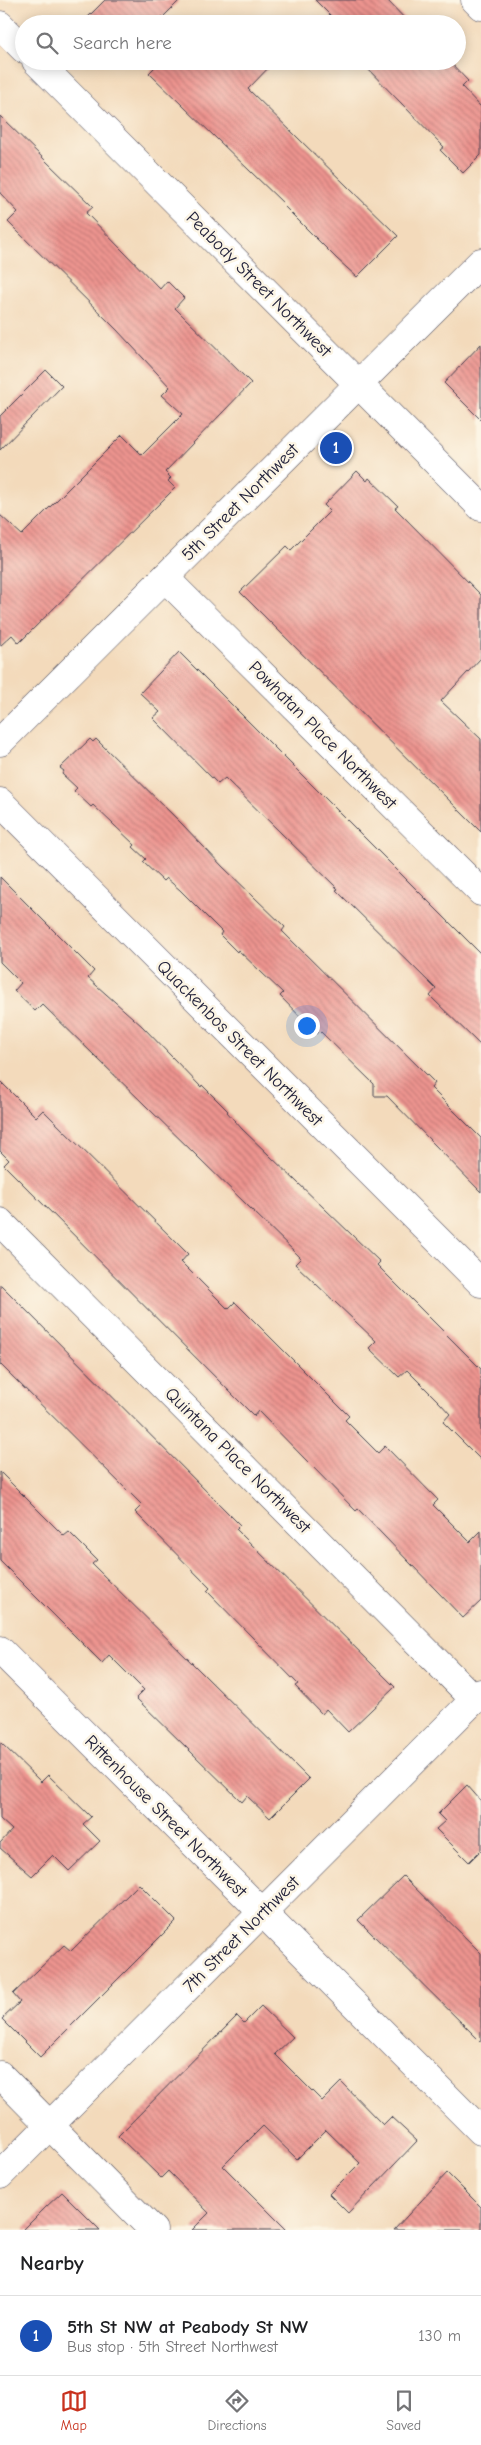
<!DOCTYPE html>
<html lang="en">
<head>
<meta charset="utf-8">
<style>
	:root { --surface:#fff; --page:#f6f6f6; --text:#202124; --muted:#757577; --line:#e0e0e0; --accent:#c8321e }
	body { margin:0; font-family:"Comic Neue",sans-serif; background:var(--page); color:var(--text) }
	.you { position:absolute; left:306px; top:1025px; width:18px; height:18px; margin:-12px; border:4px solid #fff; border-radius:50%; background:#1a73e8; box-shadow:0 0 0 8px #1a73e833 }
	.badge { display:grid; place-items:center; width:32px; height:32px; border-radius:50%; background:var(--accent); color:#fff; font-size:16px; font-weight:700 }
	.pin { position:absolute; translate:-50% -50%; border:2px solid #fff; box-shadow:0 1px 5px #0006 }
	.list { margin:0; padding:0; list-style:none }
	h2 { display:flex; justify-content:space-between; align-items:center; height:65px; margin:0; padding:0 20px; font-size:21px }
	h2 small { font-size:16px; font-weight:400; color:var(--muted) }
	.list li { display:grid; grid-template-columns:32px 1fr auto; gap:15px; align-items:center; box-sizing:border-box; height:80px; padding:0 20px; border-top:1px solid var(--line) }
	.list b { display:block; font-size:19px; white-space:nowrap }
	.list p { margin:0; font-size:16px; white-space:nowrap; color:var(--muted) }
	.list em { font-size:16px; font-style:normal; color:var(--muted) }
	.icon { flex:none; width:28px; height:28px; fill:none; stroke:currentColor; stroke-width:2; stroke-linecap:round; stroke-linejoin:round }
	.map { position:relative; flex:none; width:481px; height:2230px; overflow:hidden }
	.search { position:absolute; background:var(--surface); box-shadow:0 2px 12px #0003; left:15px; right:15px; top:15px; height:55px; display:flex; align-items:center; gap:12px; box-sizing:border-box; padding:0 18px; border-radius:28px; color:var(--muted); font-size:19px }
	.sheet { height:145px; background:var(--surface) }
	nav { display:flex; justify-content:space-around; align-items:center; box-sizing:border-box; height:70px; border-top:1px solid var(--line); background:var(--surface); font-size:14px; color:var(--muted) }
	nav a { display:grid; justify-items:center; gap:2px }
	nav .on { color:var(--accent) }
	.map>svg:first-child { display:block }
	.building { fill:url(#building-back-hatch) }
	.lines { fill:none; stroke-linecap:round; stroke-linejoin:round }
	.minor-casing { stroke:#413e4e; stroke-width:29 }
	.tertiary-casing { stroke:#413e4e; stroke-width:29 }
	.minor { stroke:#fff; stroke-width:28 }
	.tertiary { stroke:#fff; stroke-width:28 }
	.labels { text-anchor:middle; stroke-width:5; stroke-linejoin:round; paint-order:stroke }
	.street-label { font-size:18px; fill:#22223b; stroke:#fcf5e5 }
</style>
</head>
<body>
<div class="map">
<svg width="481" height="2230" viewBox="0 0 481 2230">
	<defs>
		<pattern id="building-back-hatch" width="6" height="6" patternUnits="userSpaceOnUse" patternTransform="scale(1.25)"><rect width="6" height="6" fill="#ed948f"/><path d="M-1 5l2 2M0 0l6 6M5-1l2 2" fill="none" stroke="#c07876"/></pattern>
	</defs>
	<rect width="100%" height="100%" fill="#fcf5e5"/>
	<filter id="ink" filterUnits="userSpaceOnUse"><feTurbulence type="fractalNoise" baseFrequency=".02" numOctaves="2"/><feDisplacementMap in="SourceGraphic" scale="10" xChannelSelector="R" yChannelSelector="G"/><feConvolveMatrix kernelMatrix="1 2 1 2 8 2 1 2 1" color-interpolation-filters="sRGB"/></filter>
	<filter id="wash" filterUnits="userSpaceOnUse"><feTurbulence type="fractalNoise" baseFrequency=".0096" numOctaves="4" result="noise"/><feDisplacementMap in="SourceGraphic" scale="20" xChannelSelector="R" yChannelSelector="G"/><feGaussianBlur stdDeviation="1.12" result="paint"/><feColorMatrix in="noise" values="0 0 0 0 0 0 0 0 0 0 0 0 0 0 0 0 0 1.4 0 .05"/><feComposite in="paint" operator="in"/></filter>
	<g filter="url(#wash)">
		<rect width="100%" height="100%" fill="#f3dabb"/>
		<g id="blocks">
			<!-- building -->
			<g class="building">
				<path d="M105 0H180L156 24H81Z"/>
				<path d="M315 0H387L410 24H339Z"/>
				<path d="M161 61H275L248 89 398 236 357 277 337 259 283 205 284 204 149 73Z"/>
				<path d="M360 61H449L468 81 462 87 481 107V155L463 173 440 150 444 147Z"/>
				<path d="M0 116 93 207 86 213 160 289 167 281 184 298 175 308 251 383 165 472 171 478 168 481 175 488 19 643 12 635 0 646V515L22 535 122 435 142 455 183 414 162 395 170 387 117 330 8 222 18 212 0 193Z"/>
				<path d="M481 344V420L444 383Z"/>
				<path d="M46 370 62 386 0 450V416Z"/>
				<path d="M357 471 367 481 369 478 398 506 395 508 481 595V658L441 701 481 739V832L240 592 287 546 291 550 330 511 324 505Z"/>
				<path d="M179 652 481 954V1046L430 996 436 989 336 890 338 889 225 778 218 784 153 718 160 712 140 693Z"/>
				<path d="M90 739 93 742 96 739 182 824 223 867 285 927 282 931 435 1083 431 1088 481 1138V1192L387 1096H374V1084L320 1031 317 1034 280 996 283 993 238 950 237 952 220 935 222 932 180 890 166 878 163 881 143 862 146 859 133 847 135 845 93 805 91 807 74 791 77 788 62 774 64 771 60 768Z"/>
				<path d="M0 877 94 971 88 978 142 1026 201 1087 202 1085 228 1111 227 1112 242 1129 380 1262 377 1265 481 1369V1460L443 1422 450 1414 440 1403 407 1370 399 1377 369 1348 376 1341 295 1264 301 1258 42 1004 35 1011 14 991 21 983 0 962Z"/>
				<path d="M0 1081 36 1117 43 1110 188 1254 181 1262 228 1309 235 1302 349 1416 345 1420 378 1453 385 1446 438 1500 433 1505 470 1542 481 1531V1601L463 1618 358 1509 356 1511 258 1411 254 1416 4 1165 9 1160 0 1151Z"/>
				<path d="M0 1284 240 1525 236 1529 395 1687 348 1732 326 1709 322 1714 295 1686 298 1684 207 1591 210 1588 135 1512 142 1505 0 1364Z"/>
				<path d="M0 1472 64 1536 69 1532 97 1560 92 1564 309 1779 270 1818 247 1796 242 1802 136 1698 144 1690 109 1655 102 1663 0 1561Z"/>
				<path d="M0 1742 41 1782 48 1775 91 1817 83 1824 100 1841 69 1871 53 1855 32 1876 0 1848V1843L12 1830 0 1819Z"/>
				<path d="M467 1785 481 1801V1850L469 1862 436 1829 445 1821 438 1814Z"/>
				<path d="M403 1876 481 1953V2042L358 1920Z"/>
				<path d="M139 1884 176 1921 40 2057 2 2019 20 2002 13 1994 64 1945 71 1951Z"/>
				<path d="M261 2006 293 2037 275 2054 322 2101 341 2082 383 2125 391 2117 417 2141 348 2213 329 2194 360 2163 326 2130 297 2159 263 2126 223 2166 287 2230H192L209 2213 168 2171 161 2178 118 2136 237 2016 244 2023Z"/>
				<path d="M447 2173 481 2207V2230H394Z"/>
				<path d="M62 2192 100 2230H23L46 2207Z"/>
			</g>
		</g>
	</g>
	<g filter="url(#ink)">
		<use href="#blocks" fill-opacity="0" stroke="#413e4e" stroke-width="1"/>
		<g class="lines">
			<!-- minor casing -->
			<g class="minor-casing">
				<g id="minor">
					<path d="M475 0 481 6"/>
					<path d="M0 25 24 49"/>
					<path d="M36 61 481 507"/>
					<path d="M165 578 481 892"/>
					<path d="M0 802 481 1283"/>
					<path d="M0 1222 475 1700"/>
					<path d="M0 1650 481 2131"/>
					<path d="M0 2075 153 2230"/>
					<path d="M0 2175 481 1693"/>
				</g>
			</g>
			<!-- tertiary casing -->
			<g class="tertiary-casing">
				<path id="tertiary" d="M0 742 481 262"/>
			</g>
			<!-- minor -->
			<use href="#minor" class="minor"/>
			<!-- tertiary -->
			<use href="#tertiary" class="tertiary"/>
		</g>
	</g>
	<g class="labels">
		<!-- street labels -->
		<g class="street-label">
			<text transform="translate(259 284) rotate(45)" y="6">Peabody Street Northwest</text>
			<text transform="translate(240 502) rotate(-45)" y="6">5th Street Northwest</text>
			<text transform="translate(323 735) rotate(45)" y="6">Powhatan Place Northwest</text>
			<text transform="translate(240 1043) rotate(45)" y="6">Quackenbos Street Northwest</text>
			<text transform="translate(238 1460) rotate(45)" y="6">Quintana Place Northwest</text>
			<text transform="translate(166 1816) rotate(45)" y="6">Rittenhouse Street Northwest</text>
			<text transform="translate(241 1934) rotate(-45)" y="6">7th Street Northwest</text>
		</g>
	</g>
</svg>
<div class="you"></div>
<div class="pin badge" style="left:336px;top:448px;background:#1a4fb4">1</div>
<div class="search"><svg class="icon" aria-label="search" viewBox="0 0 24 24"><circle cx="10" cy="10" r="6"/><path d="M15 15l6 6"/></svg>Search here</div>
</div>
<section class="sheet">
<h2>Nearby<small></small></h2>
<ul class="list">
<li><span class="badge" style="background:#1a4fb4">1</span><div><b>5th St NW at Peabody St NW</b><p>Bus stop · 5th Street Northwest</p></div><em>130 m</em></li>
</ul>
</section>
<nav>
<a class="on"><svg class="icon" aria-label="map" viewBox="0 0 24 24"><path d="M3 6l6-2 6 2 6-2v14l-6 2-6-2-6 2zM9 4v14M15 6v14"/></svg>Map</a>
<a><svg class="icon" aria-label="directions" viewBox="0 0 24 24"><path d="M12 3l9 9-9 9-9-9zM9 14v-3h6M13 9l2 2-2 2"/></svg>Directions</a>
<a><svg class="icon" aria-label="saved" viewBox="0 0 24 24"><path d="M7 4h10v16l-5-4-5 4z"/></svg>Saved</a>
</nav>
</body>
</html>
